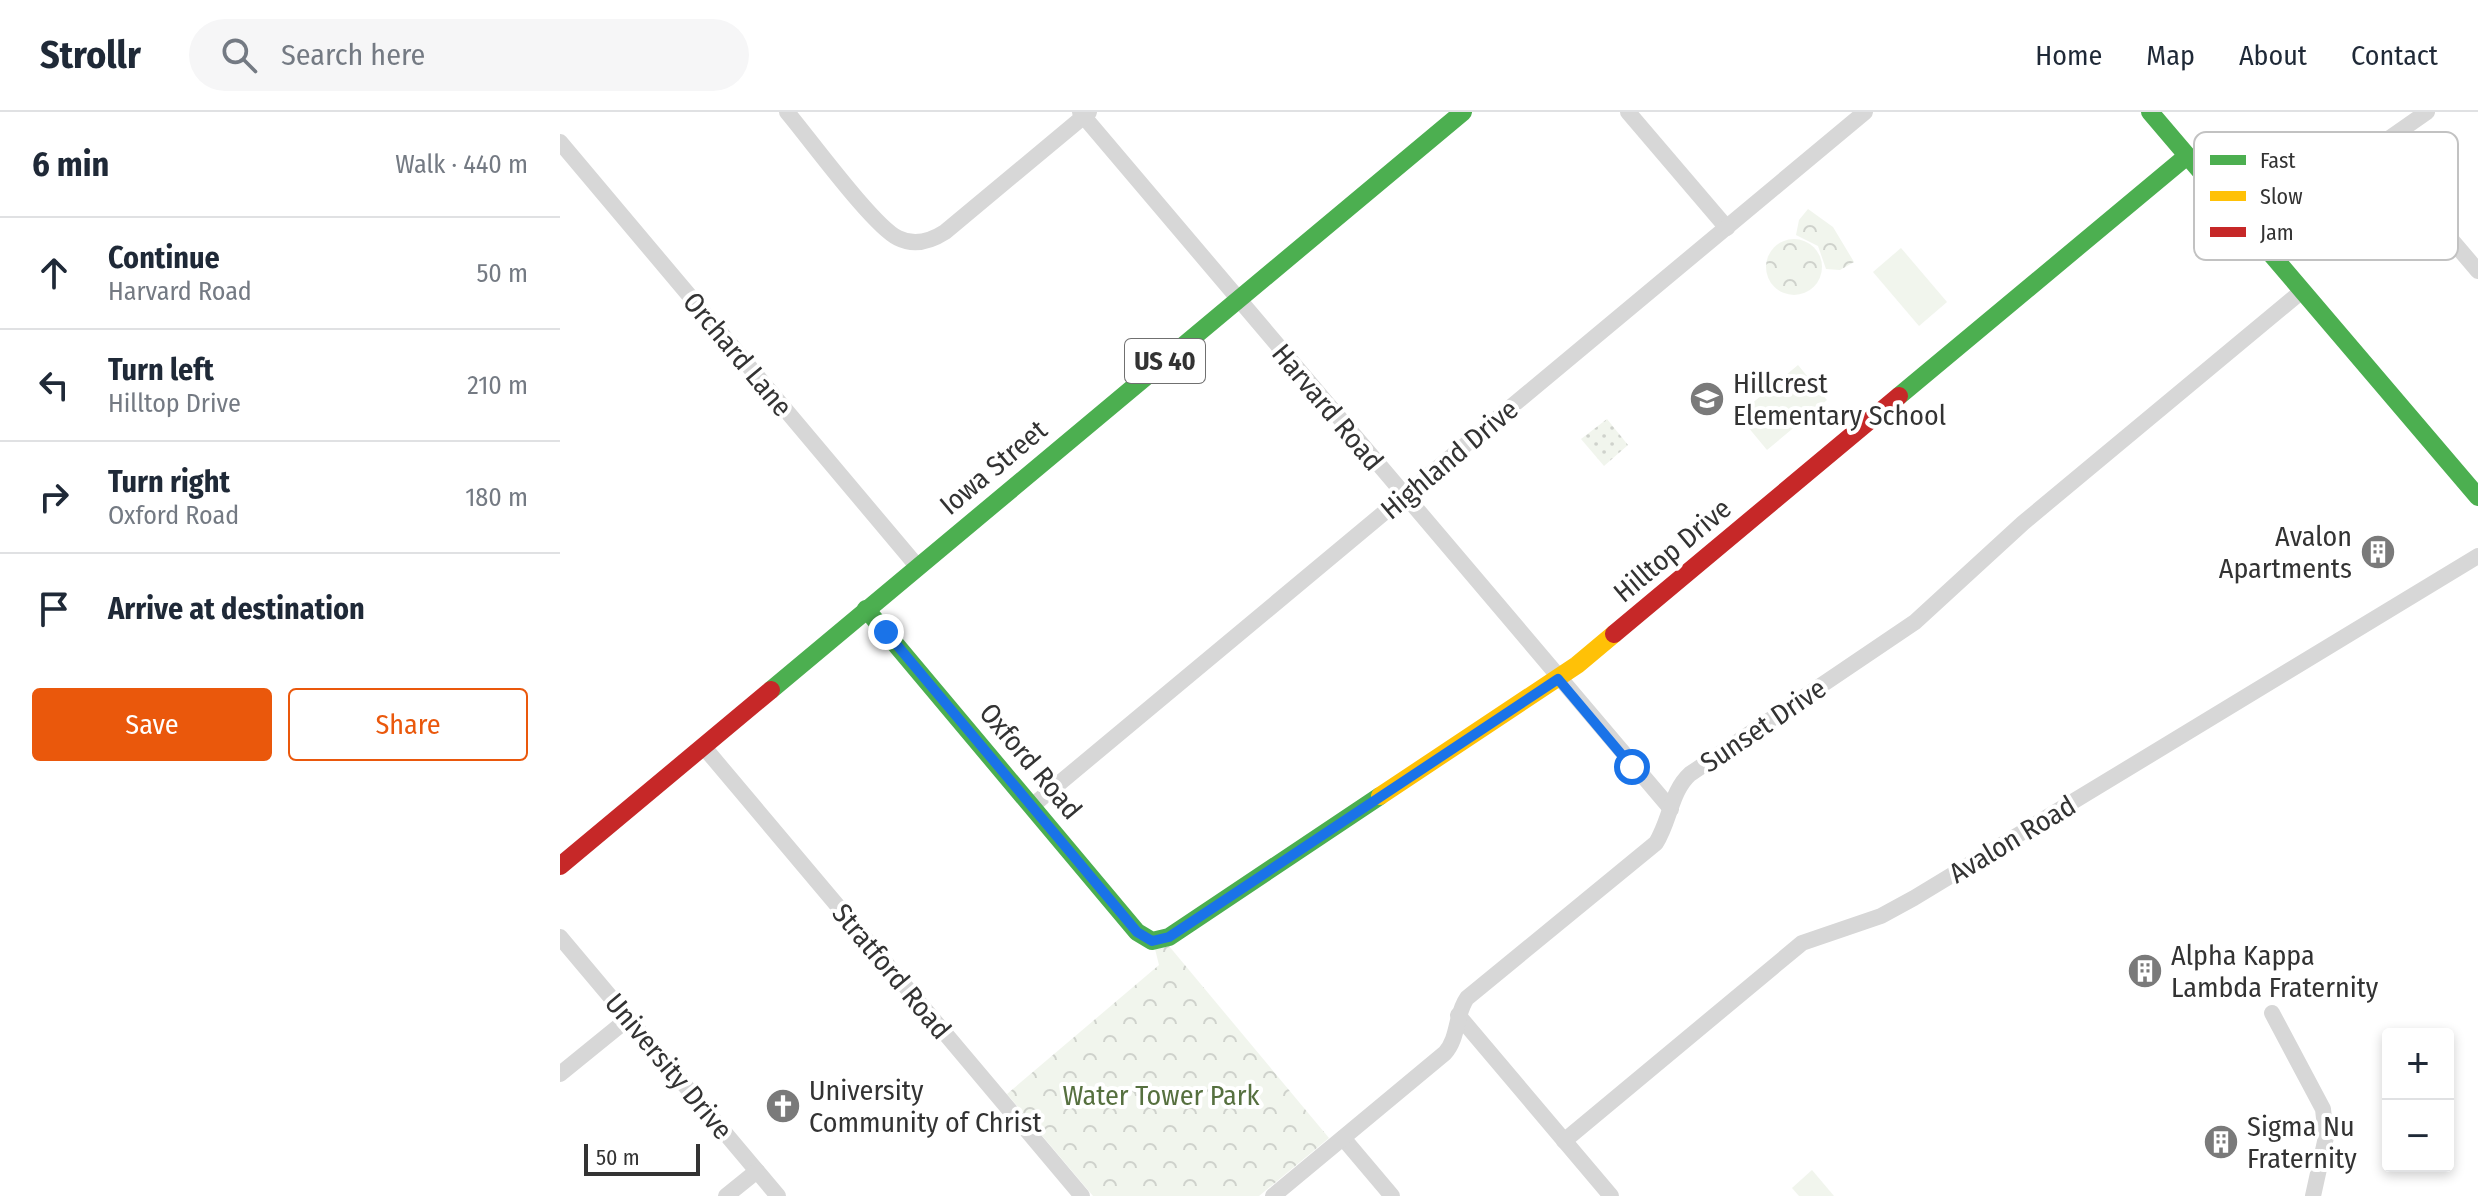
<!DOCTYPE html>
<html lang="en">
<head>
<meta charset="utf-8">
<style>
	:root { --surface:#fff; --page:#f6f6f7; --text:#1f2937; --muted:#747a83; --line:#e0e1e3; --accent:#ea580c }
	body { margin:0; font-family:"Fira Sans Condensed",sans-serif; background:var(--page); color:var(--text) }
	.controls { position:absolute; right:24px; bottom:24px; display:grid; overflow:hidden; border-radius:8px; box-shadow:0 4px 12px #0003 }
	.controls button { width:72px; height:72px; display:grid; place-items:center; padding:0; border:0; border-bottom:2px solid var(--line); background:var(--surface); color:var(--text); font:40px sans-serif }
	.scale { position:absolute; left:24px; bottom:20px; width:116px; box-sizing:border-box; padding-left:8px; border:4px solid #333; border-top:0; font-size:22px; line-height:28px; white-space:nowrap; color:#333; -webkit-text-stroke:6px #fff; paint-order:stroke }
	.stop { position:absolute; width:24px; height:24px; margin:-18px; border:6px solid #1a73e8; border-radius:50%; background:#fff }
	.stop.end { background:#1a73e8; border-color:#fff; box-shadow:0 2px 8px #0008 }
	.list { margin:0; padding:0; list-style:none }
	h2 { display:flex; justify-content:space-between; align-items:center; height:104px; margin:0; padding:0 32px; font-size:34px }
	h2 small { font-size:26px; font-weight:400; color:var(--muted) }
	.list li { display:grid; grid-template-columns:52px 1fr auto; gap:24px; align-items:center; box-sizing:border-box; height:112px; padding:0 32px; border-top:2px solid var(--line) }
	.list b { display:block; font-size:30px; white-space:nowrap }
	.list p { margin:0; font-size:26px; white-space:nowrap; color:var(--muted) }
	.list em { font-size:26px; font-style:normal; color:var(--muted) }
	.actions { display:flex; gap:16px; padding:24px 32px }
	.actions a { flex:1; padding:18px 0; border:2px solid var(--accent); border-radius:8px; text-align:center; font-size:28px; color:var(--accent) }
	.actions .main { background:var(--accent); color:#fff }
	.icon { flex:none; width:44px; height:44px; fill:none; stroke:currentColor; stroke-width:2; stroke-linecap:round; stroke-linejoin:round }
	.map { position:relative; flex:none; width:1918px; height:1084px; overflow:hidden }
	header { display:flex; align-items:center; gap:48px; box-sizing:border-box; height:112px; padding:0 40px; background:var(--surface); border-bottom:2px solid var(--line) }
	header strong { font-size:38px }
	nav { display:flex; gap:44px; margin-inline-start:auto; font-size:28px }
	.search { width:560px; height:72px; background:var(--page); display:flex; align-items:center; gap:20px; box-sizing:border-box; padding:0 28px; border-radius:44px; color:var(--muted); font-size:30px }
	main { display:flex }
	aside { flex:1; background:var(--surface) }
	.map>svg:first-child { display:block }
	.grass { fill:#f1f5ed }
	.forest { fill:url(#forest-crowns) }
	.garden { fill:url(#garden-dots) }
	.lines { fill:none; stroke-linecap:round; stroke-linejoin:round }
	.street { stroke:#d7d7d7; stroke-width:16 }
	.fast { stroke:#4caf50; stroke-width:18 }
	.slow { stroke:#ffc107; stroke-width:18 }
	.jam { stroke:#c62828; stroke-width:18 }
	.route { stroke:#1a73e8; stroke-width:10 }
	.labels { text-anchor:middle; stroke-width:8; stroke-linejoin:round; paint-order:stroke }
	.shield { fill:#fff; stroke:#707070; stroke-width:2 }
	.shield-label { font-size:26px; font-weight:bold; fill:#333 }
	.street-label { font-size:28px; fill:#333; stroke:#fff }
	.poi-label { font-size:28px; fill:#333; stroke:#fff; text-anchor:start }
	.park-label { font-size:28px; fill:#56703f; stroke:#fff }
	.key { fill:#fff; stroke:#c2c2c2; stroke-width:2 }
	.key-label { font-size:22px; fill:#333 }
</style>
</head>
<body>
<header>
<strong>Strollr</strong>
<div class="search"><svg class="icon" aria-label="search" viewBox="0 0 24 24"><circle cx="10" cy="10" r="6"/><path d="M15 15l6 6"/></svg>Search here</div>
<nav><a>Home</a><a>Map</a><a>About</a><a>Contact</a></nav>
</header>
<main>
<aside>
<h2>6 min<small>Walk · 440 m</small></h2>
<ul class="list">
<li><svg class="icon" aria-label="ahead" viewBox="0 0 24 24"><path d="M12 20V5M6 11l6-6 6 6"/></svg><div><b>Continue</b><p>Harvard Road</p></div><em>50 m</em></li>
<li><svg class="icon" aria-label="left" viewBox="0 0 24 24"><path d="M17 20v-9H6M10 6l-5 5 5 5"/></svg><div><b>Turn left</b><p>Hilltop Drive</p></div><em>210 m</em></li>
<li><svg class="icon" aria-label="right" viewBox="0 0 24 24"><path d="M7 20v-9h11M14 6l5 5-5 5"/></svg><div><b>Turn right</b><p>Oxford Road</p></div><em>180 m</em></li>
<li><svg class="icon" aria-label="arrive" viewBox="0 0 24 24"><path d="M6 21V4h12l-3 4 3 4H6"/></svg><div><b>Arrive at destination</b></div></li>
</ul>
<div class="actions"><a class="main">Save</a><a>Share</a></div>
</aside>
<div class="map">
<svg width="1918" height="1084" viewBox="0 0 1918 1084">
	<defs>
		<pattern id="forest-crowns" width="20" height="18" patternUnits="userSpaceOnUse" patternTransform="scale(2)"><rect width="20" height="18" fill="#f1f5ed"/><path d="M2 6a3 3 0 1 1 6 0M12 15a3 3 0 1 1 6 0" fill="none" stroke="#cfd2cc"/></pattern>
		<pattern id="garden-dots" width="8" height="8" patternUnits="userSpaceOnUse" patternTransform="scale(2)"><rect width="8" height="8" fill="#f1f5ed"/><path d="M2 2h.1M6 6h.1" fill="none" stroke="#cfd2cc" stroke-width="1.8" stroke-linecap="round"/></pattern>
	</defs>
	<rect width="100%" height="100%" fill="#fff"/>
	<!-- grass -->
	<g class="grass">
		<path d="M1341 136 1387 190 1359 214 1313 160Z"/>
		<path d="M1238 253 1267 288 1207 338 1178 303Z"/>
		<path d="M1252 1058 1274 1084H1239L1232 1076Z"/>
	</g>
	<!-- forest -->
	<g class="forest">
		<path d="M1248 97 1273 115 1294 150 1280 158 1266 157 1258 134 1236 123 1239 108Z"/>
		<circle cx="1234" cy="155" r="28"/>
		<path d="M609 834 769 1026 699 1084H533L447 982 599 853 595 837Z"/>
	</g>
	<!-- garden -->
	<path class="garden" d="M1047 307 1068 333 1044 354 1021 327Z"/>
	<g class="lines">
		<!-- street -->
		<g class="street">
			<path d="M227 0C249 26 313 114 338 126 354 134 371 129 385 120L529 0"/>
			<path d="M520 0 1111 697"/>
			<path d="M1068 0 1167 116"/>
			<path d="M0 30 357 454"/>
			<path d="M1814 37 1918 159"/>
			<path d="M1701 131 1814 37 1867 0"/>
			<path d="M143 634 522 1084"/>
			<path d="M472 694 1305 0"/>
			<path d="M0 825 218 1084"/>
			<path d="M1712 901 1763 997 1766 1025 1753 1084"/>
			<path d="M898 903 1051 1084"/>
			<path d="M0 962 69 906"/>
			<path d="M783 1026 832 1084"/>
			<path d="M1004 1029 1242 831 1321 804 1354 786 1918 444"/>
			<path d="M166 1084 197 1059"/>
			<path d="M713 1084 885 941C899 925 895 903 907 886L1096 731C1110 709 1111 679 1130 662L1355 510 1463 411 1742 179"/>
		</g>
		<!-- fast -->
		<g class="fast">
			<path d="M1590 0 1918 385"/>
			<path d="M1339 284 1627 44"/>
			<path d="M306 497 577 820 592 829 609 825 820 684"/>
			<path d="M211 578 903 0"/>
		</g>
		<!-- slow -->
		<path class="slow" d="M820 684 1017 553 1054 522"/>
		<!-- jam -->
		<g class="jam">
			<path d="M1054 522 1339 284"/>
			<path d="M0 754 211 578"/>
		</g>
	</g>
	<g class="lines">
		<!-- route -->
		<path class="route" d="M326 520 577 820 592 829 609 825 998 567 1072 655"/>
	</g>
	<!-- icons -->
	<defs>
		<g id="school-disc" transform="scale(1.8)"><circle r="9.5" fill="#7a7a7a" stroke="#fff"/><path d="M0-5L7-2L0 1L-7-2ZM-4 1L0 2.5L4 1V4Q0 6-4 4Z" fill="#fff"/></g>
		<g id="building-disc" transform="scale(1.8)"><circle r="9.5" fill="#7a7a7a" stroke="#fff"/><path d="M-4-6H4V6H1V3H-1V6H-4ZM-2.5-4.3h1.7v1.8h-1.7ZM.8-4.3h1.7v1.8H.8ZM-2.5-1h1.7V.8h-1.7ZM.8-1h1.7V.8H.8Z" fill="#fff"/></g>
		<g id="church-disc" transform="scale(1.8)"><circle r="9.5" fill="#7a7a7a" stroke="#fff"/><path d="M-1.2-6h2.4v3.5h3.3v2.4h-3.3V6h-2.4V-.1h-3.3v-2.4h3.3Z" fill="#fff"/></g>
	</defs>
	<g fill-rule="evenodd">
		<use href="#school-disc" x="1147" y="287"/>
		<use href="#building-disc" x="1818" y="440"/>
		<use href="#building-disc" x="1585" y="859"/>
		<use href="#church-disc" x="223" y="994"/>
		<use href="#building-disc" x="1661" y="1030"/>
	</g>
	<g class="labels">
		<!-- shield labels -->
		<rect class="shield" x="565" y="227" width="80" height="44" rx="6"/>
		<g class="shield-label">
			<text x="605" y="258">US 40</text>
		</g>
		<!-- street labels -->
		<g class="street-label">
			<text transform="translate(178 242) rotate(50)" y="10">Orchard Lane</text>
			<text transform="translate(768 295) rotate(50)" y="10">Harvard Road</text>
			<text transform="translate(889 347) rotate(-40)" y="10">Highland Drive</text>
			<text transform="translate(433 355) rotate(-40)" y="10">Iowa Street</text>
			<text transform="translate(1112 438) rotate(-40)" y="10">Hilltop Drive</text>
			<text transform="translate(1203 613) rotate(-34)" y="10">Sunset Drive</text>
			<text transform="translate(471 649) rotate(50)" y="10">Oxford Road</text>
			<text transform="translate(1452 727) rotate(-31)" y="10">Avalon Road</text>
			<text transform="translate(332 859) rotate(50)" y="10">Stratford Road</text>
			<text transform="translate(109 954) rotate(50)" y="10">University Drive</text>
		</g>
		<!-- poi labels -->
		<g class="poi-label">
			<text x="1173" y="281">Hillcrest<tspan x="1173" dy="32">Elementary School</tspan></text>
			<text x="1792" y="434" text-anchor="end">Avalon<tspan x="1792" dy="32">Apartments</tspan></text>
			<text x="1611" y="853">Alpha Kappa<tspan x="1611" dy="32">Lambda Fraternity</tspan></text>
			<text x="249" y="988">University<tspan x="249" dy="32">Community of Christ</tspan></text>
			<text x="1687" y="1024">Sigma Nu<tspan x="1687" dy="32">Fraternity</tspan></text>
		</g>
		<!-- park labels -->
		<g class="park-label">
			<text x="601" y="993">Water Tower Park</text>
		</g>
	</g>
	<!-- legend -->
	<rect x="1634" y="20" width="264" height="128" rx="12" class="key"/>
	<rect x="1650" y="43" width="36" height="10" fill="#4caf50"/>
	<rect x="1650" y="79" width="36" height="10" fill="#ffc107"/>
	<rect x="1650" y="115" width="36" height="10" fill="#c62828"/>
	<g class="key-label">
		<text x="1700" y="56">Fast</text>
		<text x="1700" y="92">Slow</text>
		<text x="1700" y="128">Jam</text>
	</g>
</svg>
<div class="controls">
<button>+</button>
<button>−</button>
</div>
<div class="scale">50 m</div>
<div class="stop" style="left:1072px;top:655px"></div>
<div class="stop end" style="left:326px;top:520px"></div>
</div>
</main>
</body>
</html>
